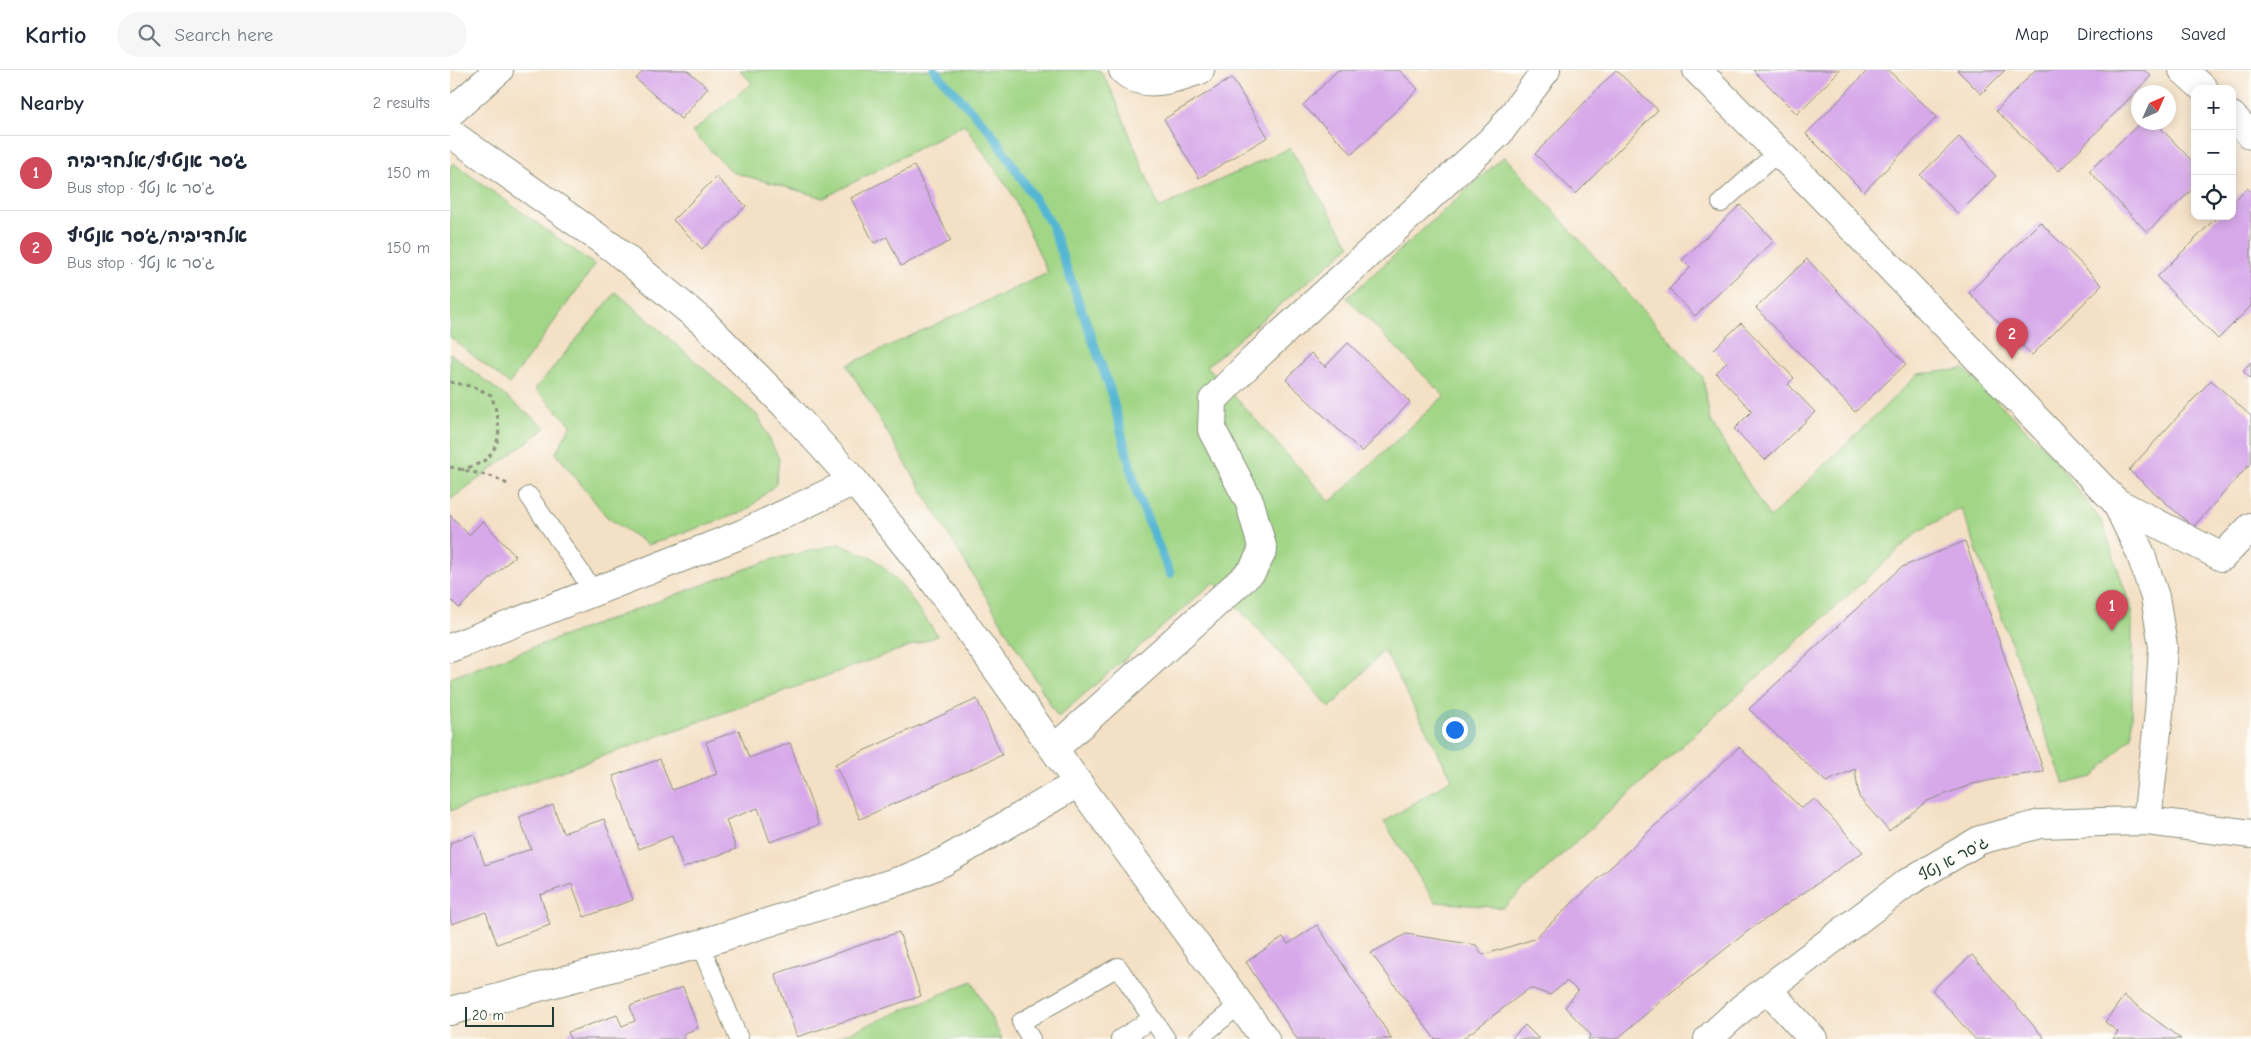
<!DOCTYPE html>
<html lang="en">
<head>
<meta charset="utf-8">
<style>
	:root { --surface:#fff; --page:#f6f6f7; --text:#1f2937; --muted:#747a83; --line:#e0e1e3; --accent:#d1495b }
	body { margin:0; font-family:"Comic Neue","Playpen Sans Hebrew",sans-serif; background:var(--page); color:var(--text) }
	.controls { position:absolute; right:15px; top:15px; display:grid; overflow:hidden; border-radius:10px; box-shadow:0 2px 12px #0003 }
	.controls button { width:45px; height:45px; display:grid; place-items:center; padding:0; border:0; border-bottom:1px solid var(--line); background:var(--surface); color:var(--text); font:25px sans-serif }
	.compass { position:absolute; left:1681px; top:15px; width:45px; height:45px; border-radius:50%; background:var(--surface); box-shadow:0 2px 12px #0003; rotate:45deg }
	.scale { position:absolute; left:15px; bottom:12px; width:89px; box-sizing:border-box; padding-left:5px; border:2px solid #1f3d34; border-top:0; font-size:14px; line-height:18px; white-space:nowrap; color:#1f3d34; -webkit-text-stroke:4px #fdfcf7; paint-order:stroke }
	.you { position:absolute; left:1004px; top:659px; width:18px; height:18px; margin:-12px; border:4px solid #fff; border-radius:50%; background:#1a73e8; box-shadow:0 0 0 8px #1a73e833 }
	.badge { display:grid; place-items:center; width:32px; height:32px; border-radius:50%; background:var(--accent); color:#fff; font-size:16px; font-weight:700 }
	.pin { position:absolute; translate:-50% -41px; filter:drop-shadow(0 1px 2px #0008) }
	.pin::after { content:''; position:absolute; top:26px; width:18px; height:15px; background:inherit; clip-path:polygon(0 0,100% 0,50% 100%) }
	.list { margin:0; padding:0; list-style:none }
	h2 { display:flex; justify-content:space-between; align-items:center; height:65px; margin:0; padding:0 20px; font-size:21px }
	h2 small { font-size:16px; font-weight:400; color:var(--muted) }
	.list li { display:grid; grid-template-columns:32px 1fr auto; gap:15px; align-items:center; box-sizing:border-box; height:75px; padding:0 20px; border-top:1px solid var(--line) }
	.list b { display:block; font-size:19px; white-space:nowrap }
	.list p { margin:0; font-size:16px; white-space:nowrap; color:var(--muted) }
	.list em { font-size:16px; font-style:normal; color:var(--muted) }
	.icon { flex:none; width:28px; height:28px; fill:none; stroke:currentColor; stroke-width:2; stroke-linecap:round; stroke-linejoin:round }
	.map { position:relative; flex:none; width:1801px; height:969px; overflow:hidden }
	header { display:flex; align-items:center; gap:30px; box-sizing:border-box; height:70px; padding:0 25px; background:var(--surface); border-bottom:1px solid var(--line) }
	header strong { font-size:24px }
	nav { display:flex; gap:28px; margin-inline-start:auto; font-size:18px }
	.search { width:350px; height:45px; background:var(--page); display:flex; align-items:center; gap:12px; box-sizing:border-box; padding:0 18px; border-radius:28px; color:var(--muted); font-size:19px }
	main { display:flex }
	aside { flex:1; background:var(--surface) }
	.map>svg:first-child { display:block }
	.green { fill:#a2d687; stroke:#608a5e }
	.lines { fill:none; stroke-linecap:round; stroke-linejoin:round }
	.stream { stroke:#54b6d3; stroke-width:9 }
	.building { fill:#d7a8ea }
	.lane-casing { stroke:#8a8e7c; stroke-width:20 }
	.street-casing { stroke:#8a8e7c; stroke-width:30 }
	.secondary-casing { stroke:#8a8e7c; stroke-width:30 }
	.path { stroke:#8a8e7c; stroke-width:3; stroke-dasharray:4 4; stroke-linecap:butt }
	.lane { stroke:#fff; stroke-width:18 }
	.street { stroke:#fff; stroke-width:28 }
	.secondary { stroke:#fff; stroke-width:28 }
	.labels { text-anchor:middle; stroke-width:5; stroke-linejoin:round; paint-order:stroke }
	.street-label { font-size:16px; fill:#1f3d34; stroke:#fdfcf7 }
</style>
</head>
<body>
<header>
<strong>Kartio</strong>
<div class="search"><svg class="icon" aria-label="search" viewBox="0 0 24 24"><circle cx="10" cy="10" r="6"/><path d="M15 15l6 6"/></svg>Search here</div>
<nav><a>Map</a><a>Directions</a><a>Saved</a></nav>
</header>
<main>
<aside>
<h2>Nearby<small>2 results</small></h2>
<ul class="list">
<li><span class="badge">1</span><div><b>ג׳סר אנטיף/אלחדיביה</b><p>Bus stop · ג'סר א נטף</p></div><em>150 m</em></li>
<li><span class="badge">2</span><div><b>אלחדיביה/ג׳סר אנטיף</b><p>Bus stop · ג'סר א נטף</p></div><em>150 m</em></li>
</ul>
</aside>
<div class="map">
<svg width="1801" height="969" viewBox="0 0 1801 969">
	<rect width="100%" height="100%" fill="#fdfcf7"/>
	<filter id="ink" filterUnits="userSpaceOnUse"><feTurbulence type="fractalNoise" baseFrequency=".02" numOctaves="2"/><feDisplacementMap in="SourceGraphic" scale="10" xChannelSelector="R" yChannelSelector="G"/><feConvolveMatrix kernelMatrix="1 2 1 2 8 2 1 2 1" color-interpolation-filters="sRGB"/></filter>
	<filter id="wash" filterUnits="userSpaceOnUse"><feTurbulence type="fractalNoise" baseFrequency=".0096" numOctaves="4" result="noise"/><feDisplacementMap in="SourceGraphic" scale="20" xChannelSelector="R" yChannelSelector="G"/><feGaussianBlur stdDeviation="1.12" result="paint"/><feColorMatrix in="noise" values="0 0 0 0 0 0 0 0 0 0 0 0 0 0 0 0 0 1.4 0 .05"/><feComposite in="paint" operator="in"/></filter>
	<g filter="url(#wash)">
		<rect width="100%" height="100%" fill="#f4e0c5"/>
		<!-- green -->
		<g class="green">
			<path d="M290 0H650L663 23 709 138 840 78 900 176 757 296 880 432 994 326 897 228 1054 86 1253 307 1260 351 1320 448 1468 304 1514 299 1597 380 1652 452 1682 541V666L1643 707 1614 714 1511 438 1468 462 1053 838 985 832 934 752 1002 709 934 580 880 638 764 512 608 647 397 295 598 203 561 122 514 54 374 128 282 102 242 62 302 13Z"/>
			<path d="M3 93 145 195 59 314 0 267V96Z"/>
			<path d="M166 222 308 346 329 389 326 414 296 441 198 475 157 447 106 383 121 355 85 319Z"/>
			<path d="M0 283 96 358 0 430Z"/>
			<path d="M389 474 425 489 449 512 488 566 0 741V608L320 490Z"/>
			<path d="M522 911 552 969H384Z"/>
		</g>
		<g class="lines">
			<!-- stream -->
			<path class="stream" d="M484 0 542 63 601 154 660 319 688 426 720 504"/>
		</g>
		<g id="blocks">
			<!-- building -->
			<g class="building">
				<path d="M194 0H237L258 18 231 49 186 9Z"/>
				<path d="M888 0H949L968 19 902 84 853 35Z"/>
				<path d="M1166 0 1208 40 1126 124 1085 84Z"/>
				<path d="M1303 0H1390L1347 44Z"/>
				<path d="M1418 0H1438L1487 47 1414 122 1356 64Z"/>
				<path d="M1507 0H1555L1531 24Z"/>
				<path d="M1585 0H1694L1701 6 1609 101 1546 41Z"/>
				<path d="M782 8 818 67 749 108 714 49Z"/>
				<path d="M1691 52H1705L1745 94V117L1697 162 1639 101Z"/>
				<path d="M1509 67 1546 106 1508 144 1470 105Z"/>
				<path d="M464 96 501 171 451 196 437 167 424 173 401 128Z"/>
				<path d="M266 107 296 136 252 179 223 150Z"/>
				<path d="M1797 118 1801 122V236L1768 269 1707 207 1768 146H1782V132Z"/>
				<path d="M1290 135 1324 171 1245 246 1219 219 1240 198 1232 190Z"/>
				<path d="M1590 152 1652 215 1582 285 1519 223Z"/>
				<path d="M1357 189 1456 294 1405 342 1306 238Z"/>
				<path d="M1291 253 1344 308 1338 314 1365 342 1315 390 1284 359 1302 341 1266 303 1277 292 1264 279Z"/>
				<path d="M898 273 960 332 912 382 836 310 861 283 875 297Z"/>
				<path d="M1801 292V309L1793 301Z"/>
				<path d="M1761 310 1801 346V393L1743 457 1679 400Z"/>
				<path d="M0 445 19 465 33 451 65 486 9 538 0 529Z"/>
				<path d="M1515 471 1594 702 1561 706 1523 714 1477 731 1439 761 1409 727 1405 699 1376 712 1299 639 1450 498Z"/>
				<path d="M527 629 552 685 410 749 385 694Z"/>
				<path d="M289 660 299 688 340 673 369 755 320 772 308 738 276 750 286 779 233 798 222 766 189 779 163 706 210 689 222 720 267 704 256 672Z"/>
				<path d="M1289 677 1351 738 1365 729 1413 782 1298 861 1219 924 1167 969H1138L1141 965 1115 937 1128 921 1117 911 1100 925 1080 918 1012 969H985L921 883 956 864 1026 875 1033 885 1084 869Z"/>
				<path d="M103 735 113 763 154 749 183 830 134 847 122 814 90 825 100 855 47 874 36 842 2 854 0 849V773L24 764 35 795 81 779 69 747Z"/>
				<path d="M867 855 942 969H847L796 892 833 867 838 874Z"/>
				<path d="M449 862 471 926 347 967 325 904Z"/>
				<path d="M1522 885 1595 969H1525L1482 920Z"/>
				<path d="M233 917 248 958 233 964 235 969H120L118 962 167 945 172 956 185 951 180 936Z"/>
				<path d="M1674 926 1731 969H1663L1668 962 1655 952Z"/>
				<path d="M1075 955 1089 969H1061Z"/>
			</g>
		</g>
	</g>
	<g filter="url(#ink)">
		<use href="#blocks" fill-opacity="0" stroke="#8a8e7c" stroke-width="1"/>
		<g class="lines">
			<!-- lane casing -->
			<g class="lane-casing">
				<g id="lane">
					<path d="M1271 133 1328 82"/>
					<path d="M79 426 144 522"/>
					<path d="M250 874 289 969"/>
					<path d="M581 969 571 952 668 897 716 969"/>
					<path d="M670 969 702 949"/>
					<path d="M748 969 790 934"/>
				</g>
			</g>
			<!-- street casing -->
			<g class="street-casing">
				<g id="street">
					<path d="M673 0C694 21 726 8 750 0"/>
					<path d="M1733 0 1754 19"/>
					<path d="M0 43 49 0"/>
					<path d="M1782 46 1801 65"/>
					<path d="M1666 432 1772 487 1801 457"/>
					<path d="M0 578 292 464 404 411"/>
					<path d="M604 679 802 501 813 480 800 433 762 360 763 330 804 289 1049 63 1096 0"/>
					<path d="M1317 919 1363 969"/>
				</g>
			</g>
			<!-- secondary casing -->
			<g class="secondary-casing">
				<g id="secondary">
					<path d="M1247 0 1362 116 1666 432 1690 482 1705 527 1713 576 1709 643 1697 751"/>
					<path d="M0 63 163 178 253 252 335 335 404 411 479 504 628 713 815 969"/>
					<path d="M0 941 250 874 458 808 493 792 628 713"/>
					<path d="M1258 969 1291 939 1455 814 1530 770 1590 754 1652 752 1697 751 1801 764"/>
				</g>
			</g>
			<!-- path -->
			<g class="path">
				<path d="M0 312 24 317 41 325C49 347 55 370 37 388 32 394 19 397 12 400"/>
				<path d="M0 397 44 407 59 415"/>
			</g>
			<!-- lane -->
			<use href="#lane" class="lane"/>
			<!-- street -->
			<use href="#street" class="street"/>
			<!-- secondary -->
			<use href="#secondary" class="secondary"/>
		</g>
	</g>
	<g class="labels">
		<!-- street labels -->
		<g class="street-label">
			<text transform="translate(1503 788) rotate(-28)" y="6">ג'סר א נטף</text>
		</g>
	</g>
</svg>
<div class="controls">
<button>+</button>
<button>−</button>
<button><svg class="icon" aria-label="locate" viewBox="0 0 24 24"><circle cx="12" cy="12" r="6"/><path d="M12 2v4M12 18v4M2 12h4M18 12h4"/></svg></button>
</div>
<svg class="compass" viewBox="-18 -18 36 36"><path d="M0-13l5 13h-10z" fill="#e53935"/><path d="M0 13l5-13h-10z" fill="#747a83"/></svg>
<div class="scale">20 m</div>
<div class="you"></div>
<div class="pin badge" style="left:1662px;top:561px">1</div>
<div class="pin badge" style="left:1562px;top:289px">2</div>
</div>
</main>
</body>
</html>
